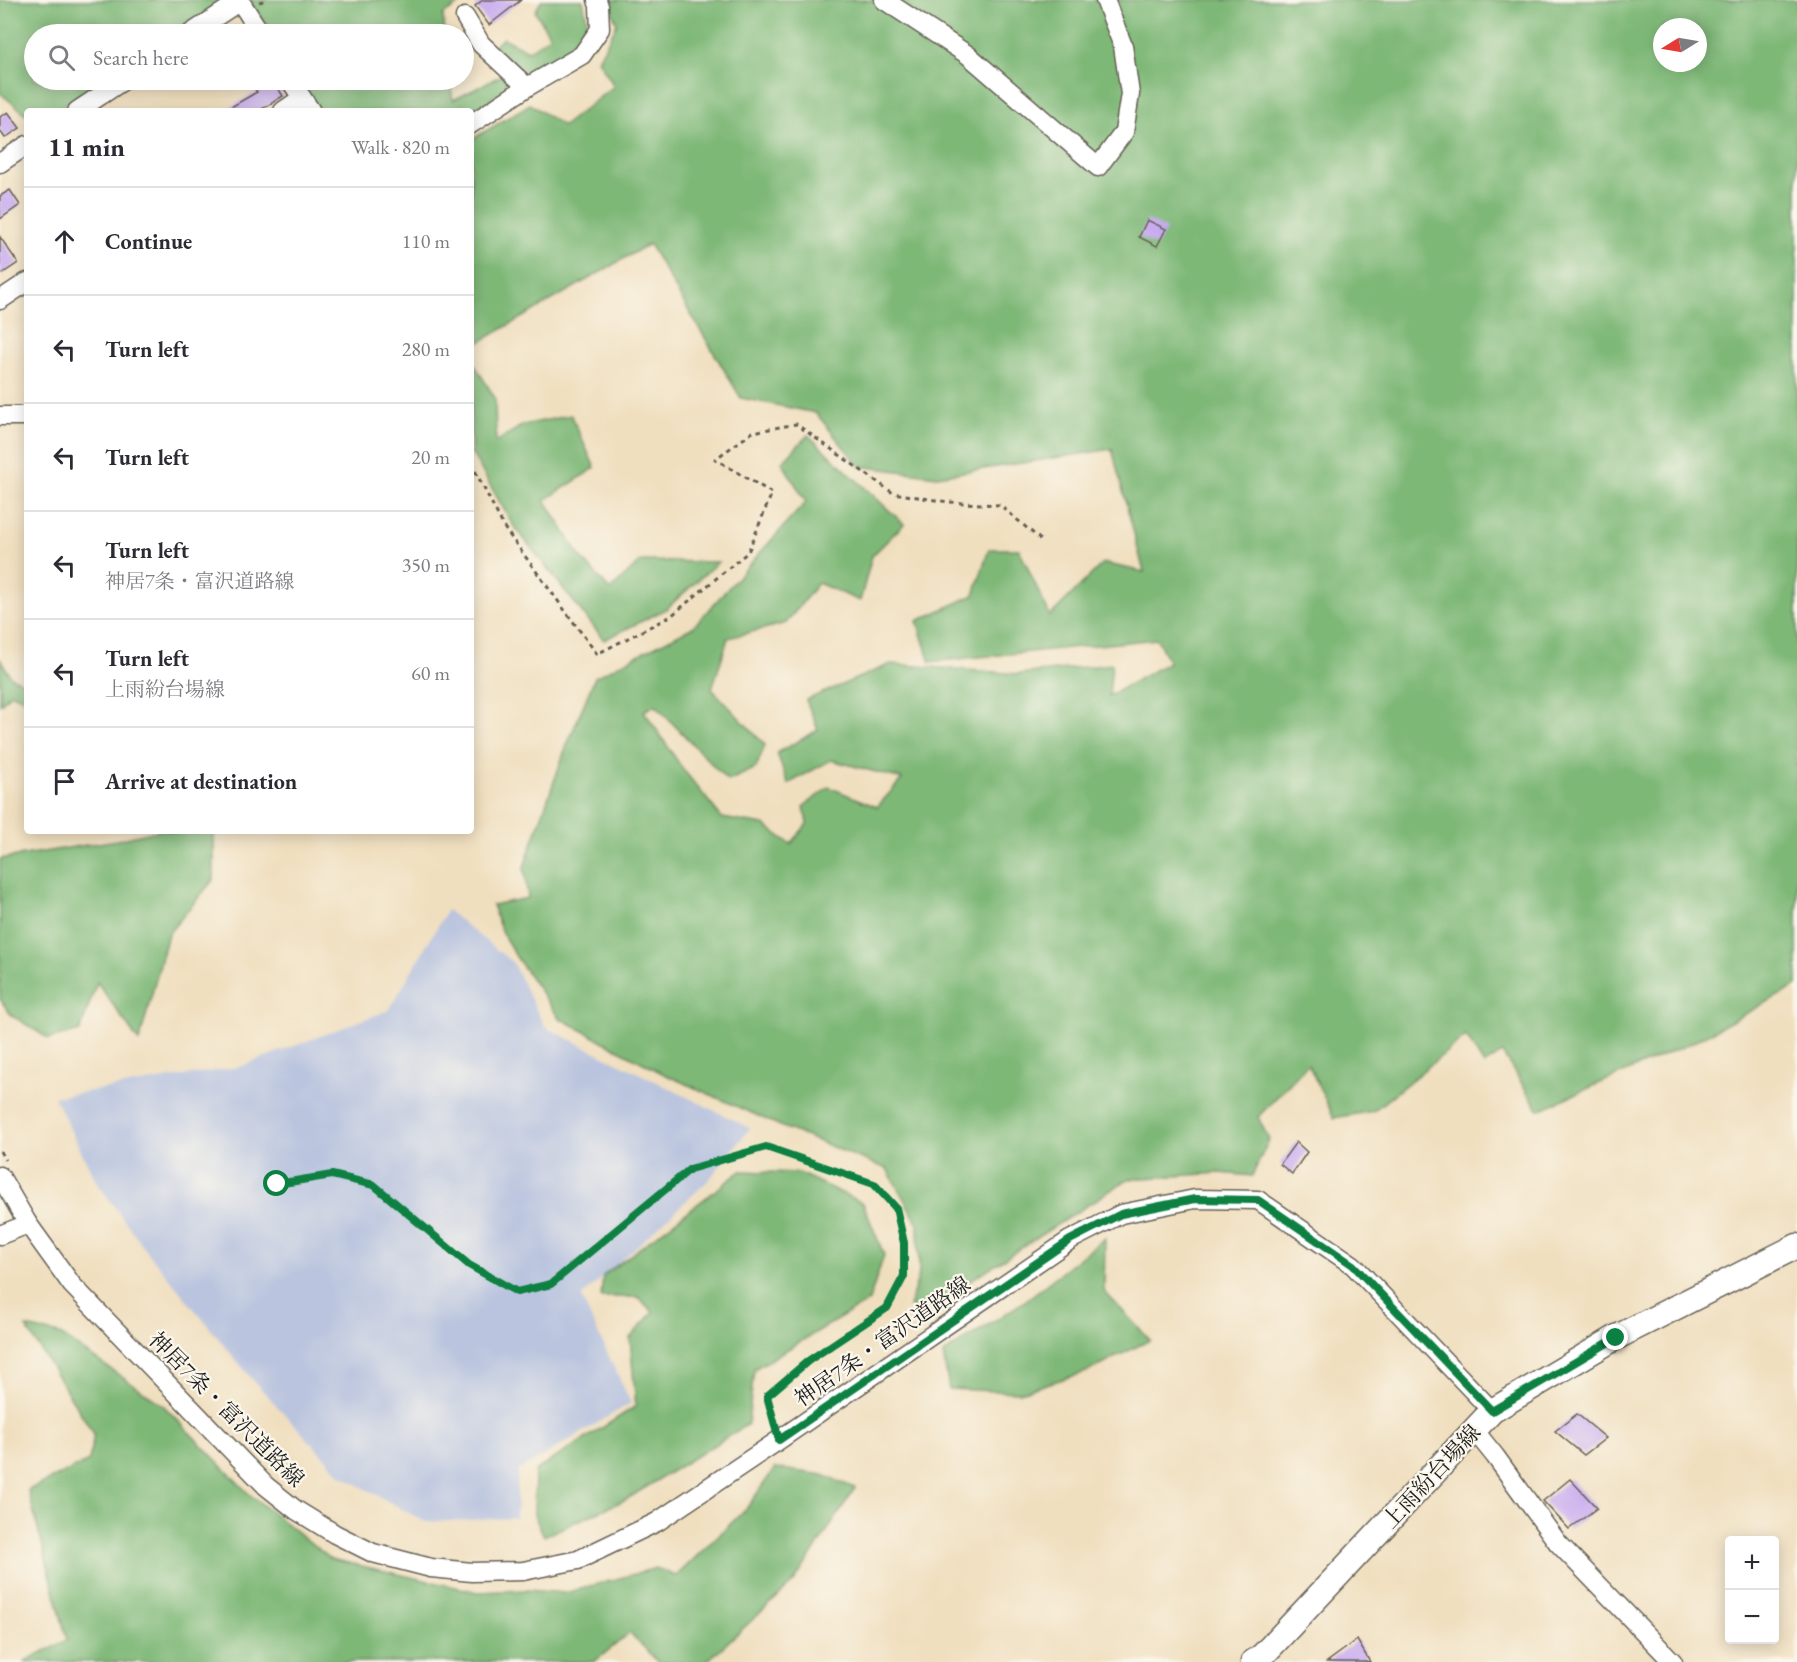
<!DOCTYPE html>
<html lang="en">
<head>
<meta charset="utf-8">
<style>
	:root { --surface:#fff; --page:#f2f2f3; --text:#2b2b33; --muted:#7c7c81; --line:#e1e1e2 }
	body { margin:0; font-family:"EB Garamond","Noto Serif JP",serif; background:var(--page); color:var(--text) }
	.controls { position:absolute; right:18px; bottom:18px; display:grid; overflow:hidden; border-radius:6px; box-shadow:0 3px 15px #0003 }
	.controls button { width:54px; height:54px; display:grid; place-items:center; padding:0; border:0; border-bottom:2px solid var(--line); background:var(--surface); color:var(--text); font:30px sans-serif }
	.compass { position:absolute; left:1653px; top:18px; width:54px; height:54px; border-radius:50%; background:var(--surface); box-shadow:0 3px 15px #0003; rotate:259deg }
	.stop { position:absolute; width:18px; height:18px; margin:-14px; border:4px solid #0b8043; border-radius:50%; background:#fff }
	.stop.end { background:#0b8043; border-color:#fff; box-shadow:0 2px 6px #0008 }
	.list { margin:0; padding:0; list-style:none }
	h2 { display:flex; justify-content:space-between; align-items:center; height:78px; margin:0; padding:0 24px; font-size:26px }
	h2 small { font-size:20px; font-weight:400; color:var(--muted) }
	.list li { display:grid; grid-template-columns:39px 1fr auto; gap:18px; align-items:center; box-sizing:border-box; height:108px; padding:0 24px; border-top:2px solid var(--line) }
	.list b { display:block; font-size:22px; white-space:nowrap }
	.list p { margin:0; font-size:20px; white-space:nowrap; color:var(--muted) }
	.list em { font-size:20px; font-style:normal; color:var(--muted) }
	.icon { flex:none; width:33px; height:33px; fill:none; stroke:currentColor; stroke-width:2; stroke-linecap:round; stroke-linejoin:round }
	.map { position:relative; flex:none; width:1797px; height:1662px; overflow:hidden }
	.search { position:absolute; background:var(--surface); box-shadow:0 3px 15px #0003; left:24px; top:24px; width:450px; height:66px; display:flex; align-items:center; gap:15px; box-sizing:border-box; padding:0 21px; border-radius:33px; color:var(--muted); font-size:22px }
	.panel { position:absolute; background:var(--surface); box-shadow:0 3px 15px #0003; left:24px; top:108px; width:450px; height:726px; border-radius:6px }
	.map>svg:first-child { display:block }
	.industrial { fill:#bac4de }
	.forest { fill:#7eb877; stroke:#4d6a4a; stroke-width:1.5; fill-rule:evenodd }
	.building { fill:#c3a4ef }
	.lines { fill:none; stroke-linecap:round; stroke-linejoin:round }
	.minor-casing { stroke:#666055; stroke-width:21 }
	.major-casing { stroke:#666055; stroke-width:27 }
	.path { stroke:#666055; stroke-width:3; stroke-dasharray:4.5 4.5; stroke-linecap:butt }
	.minor { stroke:#fff; stroke-width:18 }
	.major { stroke:#fff; stroke-width:24 }
	.route { stroke:#0b8043; stroke-width:8 }
	.labels { text-anchor:middle; stroke-width:4.5; stroke-linejoin:round; paint-order:stroke }
	.street-label { font-size:22px; fill:#1c1c1c; stroke:#fbf7ec }
</style>
</head>
<body>
<div class="map">
<svg width="1797" height="1662" viewBox="0 0 1797 1662">
	<rect width="100%" height="100%" fill="#fbf7ec"/>
	<filter id="ink" filterUnits="userSpaceOnUse"><feTurbulence type="fractalNoise" baseFrequency=".0167" numOctaves="2"/><feDisplacementMap in="SourceGraphic" scale="12" xChannelSelector="R" yChannelSelector="G"/><feConvolveMatrix kernelMatrix="1 2 1 2 8 2 1 2 1" color-interpolation-filters="sRGB"/></filter>
	<filter id="wash" filterUnits="userSpaceOnUse"><feTurbulence type="fractalNoise" baseFrequency=".008" numOctaves="4" result="noise"/><feDisplacementMap in="SourceGraphic" scale="24" xChannelSelector="R" yChannelSelector="G"/><feGaussianBlur stdDeviation="1.35" result="paint"/><feColorMatrix in="noise" values="0 0 0 0 0 0 0 0 0 0 0 0 0 0 0 0 0 1.4 0 .05"/><feComposite in="paint" operator="in"/></filter>
	<g filter="url(#wash)">
		<rect width="100%" height="100%" fill="#f0dfbf"/>
		<!-- industrial -->
		<path class="industrial" d="M447 910 512 962 545 1027 750 1128 708 1181 581 1297 631 1403 518 1471 516 1518 425 1522 341 1475 251 1378 149 1254 97 1183 54 1097 239 1067 389 1010Z"/>
		<!-- forest -->
		<g class="forest">
			<path d="M0 0H235L179 34H34V80H106L55 111H27V115L0 93Z"/>
			<path d="M249 0H465L443 15 445 34H272Z"/>
			<path d="M542 0H583L587 21 576 47 527 76 494 47 503 38 528 51 550 36 535 11Z"/>
			<path d="M607 0H1797V986L1689 1044 1539 1110 1502 1053 1484 1065 1466 1036 1373 1111 1334 1118 1308 1064 1258 1117 1269 1140 1252 1176 1220 1173 1128 1179 923 1311 909 1307 919 1274 918 1224 887 1169 785 1128 664 1074 559 1018 517 958 502 933 492 905 528 898 524 867 565 750 595 677 693 627 806 502 782 462 808 435 904 524 872 556 860 601 818 583 786 623 728 638 712 689 765 745 756 768 728 781 655 705 644 711 682 768 722 818 764 825 791 844 807 824 804 806 829 787 877 807 902 779 831 760 788 784 777 753 818 730 806 700 891 664 1019 674 1112 664 1109 696 1169 662 1157 639 930 662 917 621 974 595 989 549H1019L1050 616 1103 563 1144 572 1112 449 937 476 859 466 816 413 741 398 649 244 471 347V140L530 104 563 126 614 86 598 60 617 24ZM1662 27H1698V63H1662Z"/>
			<path d="M504 74 508 89 471 112 296 111 280 80H450L453 100Z"/>
			<path d="M471 359 495 398 496 442 523 425 571 415 595 468 545 500 579 555 610 590 641 561 718 562 666 609 604 640 513 525 471 452Z"/>
			<path d="M0 659 11 677 27 684V701L11 693 0 705Z"/>
			<path d="M157 831H214V879L168 934 139 1042 97 982 80 1031 49 1039 11 1015 0 999V859L117 840Z"/>
			<path d="M741 1171 799 1173 863 1203 884 1255 869 1301 754 1369 748 1424 627 1499 544 1536 534 1515 535 1471 636 1406 630 1338 653 1312 638 1297H601L603 1276Z"/>
			<path d="M1105 1238 1104 1291 1150 1340 1086 1372 1020 1392 949 1389 943 1354 1025 1301Z"/>
			<path d="M26 1327 59 1334 163 1405 249 1494 331 1559 478 1592 527 1590 565 1593 656 1568 676 1576 746 1509 775 1468 823 1475 855 1488 794 1582 706 1662H658L630 1633 594 1662H23L67 1640 28 1490 89 1461 94 1434Z"/>
		</g>
		<g id="blocks">
			<!-- building -->
			<g class="building">
				<path d="M483 0H521L489 25 475 6Z"/>
				<path d="M249 80H273L283 96 259 111H224L257 92Z"/>
				<path d="M8 112 20 128 5 138 0 131V117Z"/>
				<path d="M10 190 20 205 0 219V196Z"/>
				<path d="M1147 220 1166 229 1157 246 1139 237Z"/>
				<path d="M0 237 18 263 0 275Z"/>
				<path d="M1296 1142 1307 1152 1292 1174 1280 1164Z"/>
				<path d="M1577 1414 1606 1438 1584 1455 1555 1431Z"/>
				<path d="M1570 1479 1597 1508 1569 1529 1543 1501Z"/>
				<path d="M1357 1640 1370 1662H1327Z"/>
			</g>
		</g>
	</g>
	<g filter="url(#ink)">
		<use href="#blocks" fill-opacity="0" stroke="#666055" stroke-width="1.5"/>
		<g class="lines">
			<!-- minor casing -->
			<g class="minor-casing">
				<g id="minor">
					<path d="M884 0 968 55 1098 167 1124 132 1130 94 1123 46 1105 0"/>
					<path d="M465 17 481 44 527 87"/>
					<path d="M190 34 240 1 261 34"/>
					<path d="M290 80 311 111"/>
					<path d="M77 111 124 80"/>
					<path d="M283 111 302 98"/>
					<path d="M471 124 527 87 582 55 600 29 599 6 597 0"/>
					<path d="M0 163 27 145"/>
					<path d="M0 300 27 282"/>
					<path d="M0 416H27"/>
					<path d="M0 1176 28 1224 72 1285 266 1486 296 1510 335 1534 373 1553 431 1568 472 1572 523 1571 578 1560 657 1522 779 1440 1070 1240 1121 1214 1195 1199 1258 1200 1353 1265 1492 1411"/>
					<path d="M0 1235 28 1224"/>
					<path d="M1474 1430 1495 1456 1558 1543 1673 1662"/>
				</g>
			</g>
			<!-- major casing -->
			<g class="major-casing">
				<path id="major" d="M1253 1662 1263 1655 1492 1411 1615 1338 1797 1246"/>
			</g>
			<!-- path -->
			<g class="path">
				<path d="M259 2 267 0"/>
				<path d="M471 463 505 529 597 654 671 616 748 552 772 493 715 459 753 432 796 424 893 493 948 502 1000 505 1042 541"/>
				<path d="M0 1151 5 1160"/>
				<path d="M277 1184 332 1175 374 1185 469 1265 517 1292 551 1284 690 1169 767 1147 874 1184 896 1208 904 1243V1276L887 1308 808 1361 767 1396 775 1424"/>
			</g>
			<!-- minor -->
			<use href="#minor" class="minor"/>
			<!-- major -->
			<use href="#major" class="major"/>
		</g>
	</g>
	<g class="lines" filter="url(#ink)">
		<!-- route -->
		<path class="route" d="M277 1184 332 1175 374 1185 469 1265 517 1292 551 1284 690 1169 766 1147 874 1184 896 1208 904 1243V1276L887 1308 808 1361 767 1396 779 1440 1070 1240 1121 1214 1195 1199 1258 1200 1353 1265 1492 1411 1616 1338"/>
	</g>
	<g class="labels">
		<!-- street labels -->
		<g class="street-label">
			<text transform="translate(882 1341) rotate(-35)" y="8">神居7条・富沢道路線</text>
			<text transform="translate(227 1409) rotate(45)" y="8">神居7条・富沢道路線</text>
			<text transform="translate(1431 1476) rotate(-47)" y="8">上雨紛台場線</text>
		</g>
	</g>
</svg>
<div class="controls">
<button>+</button>
<button>−</button>
</div>
<svg class="compass" viewBox="-18 -18 36 36"><path d="M0-13l5 13h-10z" fill="#e53935"/><path d="M0 13l5-13h-10z" fill="#7c7c81"/></svg>
<div class="stop" style="left:277px;top:1184px"></div>
<div class="stop end" style="left:1616px;top:1338px"></div>
<div class="search"><svg class="icon" aria-label="search" viewBox="0 0 24 24"><circle cx="10" cy="10" r="6"/><path d="M15 15l6 6"/></svg>Search here</div>
<section class="panel">
<h2>11 min<small>Walk · 820 m</small></h2>
<ul class="list">
<li><svg class="icon" aria-label="ahead" viewBox="0 0 24 24"><path d="M12 20V5M6 11l6-6 6 6"/></svg><div><b>Continue</b></div><em>110 m</em></li>
<li><svg class="icon" aria-label="left" viewBox="0 0 24 24"><path d="M17 20v-9H6M10 6l-5 5 5 5"/></svg><div><b>Turn left</b></div><em>280 m</em></li>
<li><svg class="icon" aria-label="left" viewBox="0 0 24 24"><path d="M17 20v-9H6M10 6l-5 5 5 5"/></svg><div><b>Turn left</b></div><em>20 m</em></li>
<li><svg class="icon" aria-label="left" viewBox="0 0 24 24"><path d="M17 20v-9H6M10 6l-5 5 5 5"/></svg><div><b>Turn left</b><p>神居7条・富沢道路線</p></div><em>350 m</em></li>
<li><svg class="icon" aria-label="left" viewBox="0 0 24 24"><path d="M17 20v-9H6M10 6l-5 5 5 5"/></svg><div><b>Turn left</b><p>上雨紛台場線</p></div><em>60 m</em></li>
<li><svg class="icon" aria-label="arrive" viewBox="0 0 24 24"><path d="M6 21V4h12l-3 4 3 4H6"/></svg><div><b>Arrive at destination</b></div></li>
</ul>
</section>
</div>
</body>
</html>
